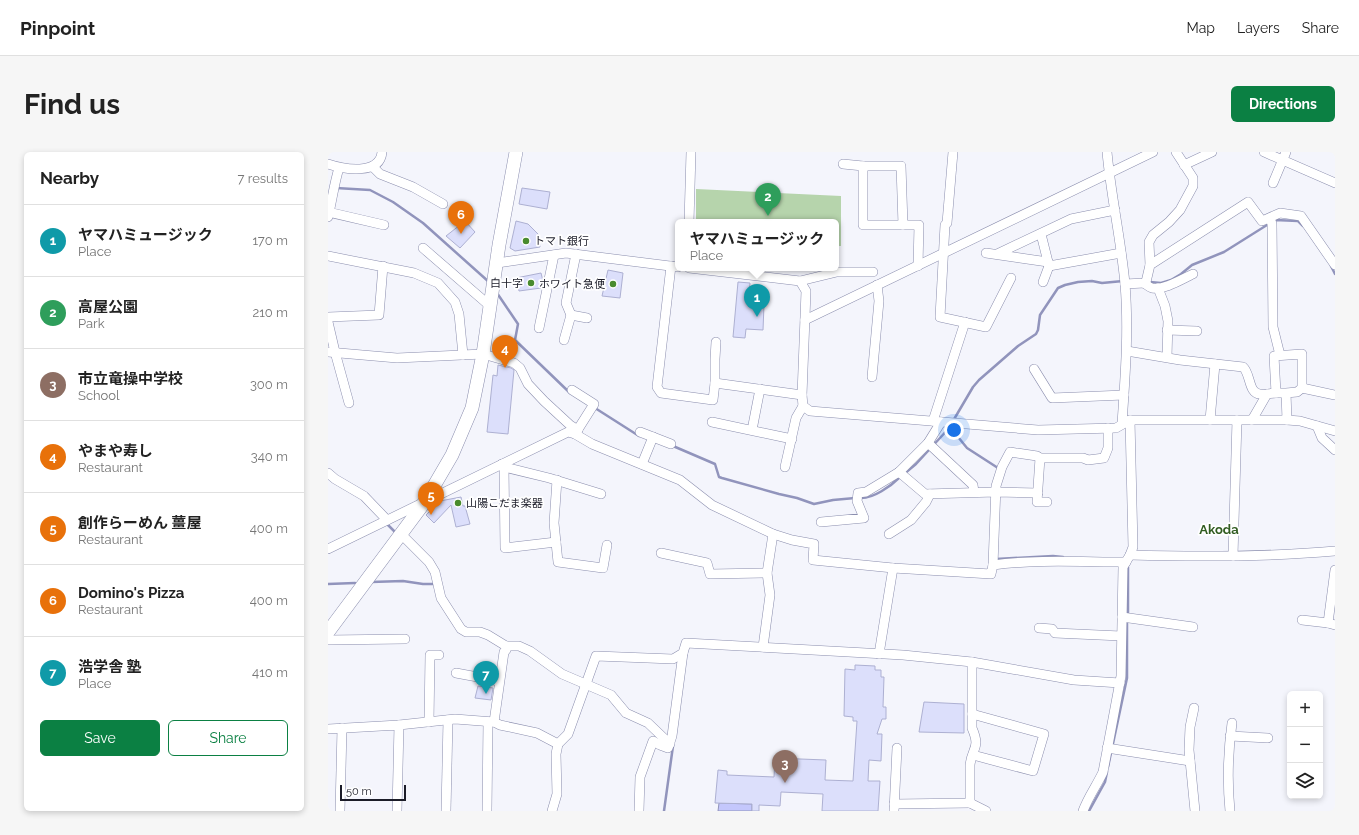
<!DOCTYPE html>
<html lang="en">
<head>
<meta charset="utf-8">
<style>
	:root { --surface:#fff; --page:#f6f6f6; --text:#222; --muted:#767676; --line:#e0e0e0; --accent:#0b8043 }
	body { margin:0; font-family:Raleway,"Noto Sans JP",sans-serif; background:var(--page); color:var(--text) }
	.controls { position:absolute; right:12px; bottom:12px; display:grid; overflow:hidden; border-radius:6px; box-shadow:0 2px 6px #0003 }
	.controls button { width:36px; height:36px; display:grid; place-items:center; padding:0; border:0; border-bottom:1px solid var(--line); background:var(--surface); color:var(--text); font:20px sans-serif }
	.scale { position:absolute; left:12px; bottom:10px; width:66px; box-sizing:border-box; padding-left:4px; border:2px solid #1b1c28; border-top:0; font-size:11px; line-height:14px; white-space:nowrap; color:#1b1c28; -webkit-text-stroke:3px #fff; paint-order:stroke }
	.you { position:absolute; left:626px; top:278px; width:14px; height:14px; margin:-10px; border:3px solid #fff; border-radius:50%; background:#1a73e8; box-shadow:0 0 0 6px #1a73e833 }
	.badge { display:grid; place-items:center; width:26px; height:26px; border-radius:50%; background:var(--accent); color:#fff; font-size:13px; font-weight:700 }
	.pin { position:absolute; translate:-50% -33px; filter:drop-shadow(0 1px 2px #0008) }
	.pin::after { content:''; position:absolute; top:21px; width:14px; height:12px; background:inherit; clip-path:polygon(0 0,100% 0,50% 100%) }
	.popup { position:absolute; left:347px; top:67px; width:164px; height:52px; box-sizing:border-box; display:grid; place-content:center; border-radius:6px; background:var(--surface); filter:drop-shadow(0 1px 3px #0005); font-size:13px; white-space:nowrap; color:var(--muted) }
	.popup b { font-size:15px; color:var(--text) }
	.popup::after { content:''; position:absolute; left:50%; top:100%; margin-left:-8px; border:8px solid transparent; border-top-color:var(--surface) }
	.list { margin:0; padding:0; list-style:none }
	h2 { display:flex; justify-content:space-between; align-items:center; height:52px; margin:0; padding:0 16px; font-size:17px }
	h2 small { font-size:13px; font-weight:400; color:var(--muted) }
	.list li { display:grid; grid-template-columns:26px 1fr auto; gap:12px; align-items:center; box-sizing:border-box; height:72px; padding:0 16px; border-top:1px solid var(--line) }
	.list b { display:block; font-size:15px; white-space:nowrap }
	.list p { margin:0; font-size:13px; white-space:nowrap; color:var(--muted) }
	.list em { font-size:13px; font-style:normal; color:var(--muted) }
	.actions { display:flex; gap:8px; padding:12px 16px }
	.actions a { flex:1; padding:9px 0; border:1px solid var(--accent); border-radius:6px; text-align:center; font-size:14px; color:var(--accent) }
	.actions .main { background:var(--accent); color:#fff }
	.icon { flex:none; width:22px; height:22px; fill:none; stroke:currentColor; stroke-width:2; stroke-linecap:round; stroke-linejoin:round }
	.map { position:relative; flex:none; width:1007px; height:659px; overflow:hidden; border-radius:6px }
	header { display:flex; align-items:center; gap:24px; box-sizing:border-box; height:56px; padding:0 20px; background:var(--surface); border-bottom:1px solid var(--line) }
	header strong { font-size:19px }
	nav { display:flex; gap:22px; margin-inline-start:auto; font-size:14px }
	.intro { display:flex; align-items:center; justify-content:space-between; box-sizing:border-box; height:96px; padding:0 24px }
	h1 { margin:0; font-size:28px }
	.button { padding:10px 18px; border-radius:6px; background:var(--accent); color:#fff; font-size:14px; font-weight:700 }
	main { display:flex; gap:24px; padding:0 24px }
	aside { flex:1; background:var(--surface); border-radius:6px; box-shadow:0 2px 6px #0003 }
	.map>svg:first-child { display:block }
	.green { fill:#b6d4ac }
	.water { fill:#c4c7fc; stroke:#9194bc }
	.lines { fill:none; stroke-linecap:round; stroke-linejoin:round }
	.stream { stroke:#9194bc; stroke-width:2.5 }
	.building { fill:#dcdffb; stroke:#adb0d2 }
	.street-casing { stroke:#8b8eae; stroke-width:10 }
	.secondary-casing { stroke:#8b8eae; stroke-width:14 }
	.street { stroke:#fff; stroke-width:9 }
	.secondary { stroke:#fff; stroke-width:13 }
	.poi-dot { fill:#498b2e; stroke:#fff; stroke-width:1.5 }
	.labels { text-anchor:middle; stroke-width:3.5; stroke-linejoin:round; paint-order:stroke }
	.poi-label { font-size:11px; fill:#1b1c28; stroke:#fff; text-anchor:start }
	.quarter-label { font-size:13px; font-weight:bold; fill:#315c21; stroke:#fff }
</style>
</head>
<body>
<header>
<strong>Pinpoint</strong>
<nav><a>Map</a><a>Layers</a><a>Share</a></nav>
</header>
<div class="intro"><h1>Find us</h1><a class="button">Directions</a></div>
<main>
<aside>
<h2>Nearby<small>7 results</small></h2>
<ul class="list">
<li><span class="badge" style="background:#0f9aa8">1</span><div><b>ヤマハミュージック</b><p>Place</p></div><em>170 m</em></li>
<li><span class="badge" style="background:#2e9e5b">2</span><div><b>高屋公園</b><p>Park</p></div><em>210 m</em></li>
<li><span class="badge" style="background:#8d6e63">3</span><div><b>市立竜操中学校</b><p>School</p></div><em>300 m</em></li>
<li><span class="badge" style="background:#e8710a">4</span><div><b>やまや寿し</b><p>Restaurant</p></div><em>340 m</em></li>
<li><span class="badge" style="background:#e8710a">5</span><div><b>創作らーめん 薑屋</b><p>Restaurant</p></div><em>400 m</em></li>
<li><span class="badge" style="background:#e8710a">6</span><div><b>Domino's Pizza</b><p>Restaurant</p></div><em>400 m</em></li>
<li><span class="badge" style="background:#0f9aa8">7</span><div><b>浩学舎 塾</b><p>Place</p></div><em>410 m</em></li>
</ul>
<div class="actions"><a class="main">Save</a><a>Share</a></div>
</aside>
<div class="map">
<svg width="1007" height="659" viewBox="0 0 1007 659">
	<rect width="100%" height="100%" fill="#f4f5fc"/>
	<!-- green -->
	<path class="green" d="M368 37 513 44V94H508V70H368Z"/>
	<!-- water -->
	<path class="water" d="M391 651 424 652V659H390Z"/>
	<g class="lines">
		<!-- stream -->
		<g class="stream">
			<path d="M8 36 42 38 65 50 95 71 161 130"/>
			<path d="M1003 114 1007 122"/>
			<path d="M822 130 833 131 843 128 853 122 864 113 896 100 947 68 970 69 975 74"/>
			<path d="M169 141 190 172 187 188 242 241"/>
			<path d="M267 256 311 284"/>
			<path d="M625 269 645 235 651 228 690 194 708 182 710 178 712 163 730 136 737 133 750 130 764 129 774 131 795 129"/>
			<path d="M622 275 639 296 670 316V317"/>
			<path d="M345 294 387 312 391 325 394 326 451 342 469 346 486 352 505 348 527 346"/>
			<path d="M576 322 588 312 623 274"/>
			<path d="M532 346C545 347 563 334 572 325"/>
			<path d="M60 373 67 380"/>
			<path d="M668 407 725 404 735 405"/>
			<path d="M43 430 75 429 95 432H107"/>
			<path d="M0 432 27 431"/>
			<path d="M800 463V415"/>
			<path d="M780 615 799 526V468"/>
			<path d="M336 659 345 594"/>
			<path d="M761 659 777 630 779 620"/>
		</g>
	</g>
	<!-- building -->
	<g class="building">
		<path d="M194 36 222 40 219 57 191 52Z"/>
		<path d="M137 69 147 80 132 96 118 84Z"/>
		<path d="M188 69 200 72 210 82 212 95 187 99 182 96Z"/>
		<path d="M280 118 295 121 292 146 274 144Z"/>
		<path d="M213 121 215 129 213 136 191 139 188 126Z"/>
		<path d="M410 130 422 131 420 152 436 153 435 178 418 177 417 186 405 185Z"/>
		<path d="M170 213 183 216 186 218 180 282 159 280 165 223 169 224Z"/>
		<path d="M133 345 135 354H137L142 372 128 375 123 353 106 371 98 363 112 349Z"/>
		<path d="M527 513 547 514V518H553V525H556L555 555H558V567H554L549 582H554L553 609 541 608 540 629H552L550 659H494L495 642 453 640 452 654 431 653V659H424V652L387 651 390 618 399 619V623L446 625 447 606 498 608 497 628 525 629 529 569H525V565L516 564 517 517 527 518Z"/>
		<path d="M150 534 165 536 163 548 147 546Z"/>
		<path d="M596 550 636 552V581L591 580Z"/>
	</g>
	<g class="lines">
		<!-- street casing -->
		<g class="street-casing">
			<g id="street">
				<path d="M625 0 619 71 617 73 612 165 658 175 683 126"/>
				<path d="M779 0C783 44 793 88 797 132 801 179 797 226 794 272"/>
				<path d="M936 0 1007 31"/>
				<path d="M0 12C15 17 52 24 54 0"/>
				<path d="M515 12 535 14H573L575 73"/>
				<path d="M856 13 884 0"/>
				<path d="M535 14V73H591L590 114"/>
				<path d="M45 15 52 22 85 35 115 52"/>
				<path d="M945 31 958 0"/>
				<path d="M0 60 56 73"/>
				<path d="M0 65C4 49 6 32 11 16"/>
				<path d="M942 66 944 72 945 175 952 203"/>
				<path d="M361 70 363 0"/>
				<path d="M713 82 721 114 793 101"/>
				<path d="M95 96 162 154"/>
				<path d="M658 101 720 110"/>
				<path d="M248 102 238 151 243 163 259 166"/>
				<path d="M669 102 743 67 787 58"/>
				<path d="M0 104 86 121 110 131 127 150 131 162 135 203"/>
				<path d="M169 111 238 101 350 115"/>
				<path d="M822 113 821 90 825 83 841 70 852 58 865 34V26L848 0"/>
				<path d="M343 114 329 235 333 241 385 248 387 231 474 243"/>
				<path d="M361 116 472 129 478 139 474 243 475 254 482 259 710 278 788 276 802 268H959L972 269 1007 279"/>
				<path d="M472 129 509 120H545"/>
				<path d="M715 130 721 114"/>
				<path d="M816 131C819 133 821 135 824 136 837 138 854 127 865 122"/>
				<path d="M797 132 816 131 818 130 822 113 920 50 934 69 952 61 973 64 1007 113"/>
				<path d="M830 136 837 154 840 169 839 205"/>
				<path d="M0 165 51 163 55 114"/>
				<path d="M477 168 825 0"/>
				<path d="M0 170 7 200 21 251"/>
				<path d="M211 176 226 103"/>
				<path d="M839 178 869 179"/>
				<path d="M236 188 243 163"/>
				<path d="M799 199 852 208 915 215C923 222 920 241 932 242 937 243 943 241 948 241"/>
				<path d="M0 200 69 206 155 202 186 211 192 216 200 232 216 249 242 273 250 278"/>
				<path d="M706 217 724 246 796 243"/>
				<path d="M544 225 551 149 549 133"/>
				<path d="M387 231V207L388 190"/>
				<path d="M974 236 1007 243"/>
				<path d="M244 238 266 252 247 282"/>
				<path d="M958 241 969 240 974 236V202L946 204 948 241H958L959 268"/>
				<path d="M882 268 887 212"/>
				<path d="M924 268 939 242"/>
				<path d="M605 269 637 170"/>
				<path d="M384 270 464 287"/>
				<path d="M989 274 994 286 1007 298"/>
				<path d="M424 278 432 237"/>
				<path d="M312 280 343 292"/>
				<path d="M600 291 645 333 646 340"/>
				<path d="M712 306 709 350H719"/>
				<path d="M174 312 176 315 177 396 228 390"/>
				<path d="M314 312 325 285"/>
				<path d="M176 315 221 326 273 342"/>
				<path d="M457 315 468 266 475 254"/>
				<path d="M571 320 597 342 668 340 710 341"/>
				<path d="M0 321 7 327 36 344 59 368"/>
				<path d="M229 328 226 371 230 410 275 416 279 393"/>
				<path d="M493 370 536 366 529 349 530 341 538 340 571 320 600 291 613 270"/>
				<path d="M73 382 101 410 107 420 113 446 133 477 138 480H152L160 483 178 494H191L202 499 234 522 283 543 298 561 320 571 342 592"/>
				<path d="M445 382 464 388 486 392 485 408 565 416 663 422 665 413C709 407 754 410 798 410"/>
				<path d="M561 382 583 368 598 350 602 342"/>
				<path d="M0 397 240 280 247 282 264 292 352 328 384 353 445 382 439 421 442 443 435 495"/>
				<path d="M333 401 379 411 382 422 439 421"/>
				<path d="M802 403C870 405 939 405 1007 399"/>
				<path d="M905 404 909 268"/>
				<path d="M665 413 668 334 674 315 682 300 709 304 712 306H755L760 308 776 306 780 296V276"/>
				<path d="M794 465 865 475"/>
				<path d="M974 468 1000 471 1007 473"/>
				<path d="M1000 471 1007 418"/>
				<path d="M711 476 724 477 727 481 793 484"/>
				<path d="M0 488 77 487"/>
				<path d="M551 502 565 416"/>
				<path d="M128 521 171 529"/>
				<path d="M866 556 862 575 861 598 867 659"/>
				<path d="M644 562 716 582 705 619 645 603"/>
				<path d="M101 570 102 503H111"/>
				<path d="M166 570 172 573 209 581 230 592"/>
				<path d="M71 573 127 567 166 570 176 500 178 498V494"/>
				<path d="M0 577 71 573 69 659"/>
				<path d="M902 584 940 586"/>
				<path d="M779 596 862 609"/>
				<path d="M642 651 658 659"/>
				<path d="M566 652 642 651C642 638 642 625 642 613 644 595 653 597 644 576V510"/>
				<path d="M12 659 14 576"/>
				<path d="M118 659 120 568"/>
				<path d="M159 659 160 570"/>
				<path d="M224 659 229 642 228 602 230 592 240 582 268 504 345 507 355 501 358 491 575 503 644 510 746 528 792 531"/>
				<path d="M311 659 312 625 325 589 332 593 340 596 344 584 355 501"/>
				<path d="M566 659 569 596"/>
				<path d="M755 659C760 645 769 633 775 620L793 524 795 415 802 403 805 395 802 268"/>
				<path d="M902 659C899 629 900 600 904 571"/>
			</g>
		</g>
		<!-- secondary casing -->
		<g class="secondary-casing">
			<path id="secondary" d="M0 480 96 351 124 303 144 256 155 202 171 93 188 0"/>
		</g>
		<!-- street -->
		<use href="#street" class="street"/>
		<!-- secondary -->
		<use href="#secondary" class="secondary"/>
	</g>
	<!-- markers -->
	<g class="poi-dot">
		<circle cx="198" cy="89" r="4"/>
		<circle cx="203" cy="131" r="4"/>
		<circle cx="285" cy="132" r="4"/>
		<circle cx="130" cy="351" r="4"/>
	</g>
	<g class="labels">
		<!-- poi labels -->
		<g class="poi-label">
			<text x="206" y="93">トマト銀行</text>
			<text x="195" y="135" text-anchor="end">白十字</text>
			<text x="277" y="136" text-anchor="end">ホワイト急便</text>
			<text x="138" y="355">山陽こだま楽器</text>
		</g>
		<!-- quarter labels -->
		<g class="quarter-label">
			<text x="891" y="382">Akoda</text>
		</g>
	</g>
</svg>
<div class="controls">
<button>+</button>
<button>−</button>
<button><svg class="icon" aria-label="layers" viewBox="0 0 24 24"><path d="M12 4l9 5-9 5-9-5zM3 14l9 5 9-5"/></svg></button>
</div>
<div class="scale">50 m</div>
<div class="you"></div>
<div class="pin badge" style="left:429px;top:165px;background:#0f9aa8">1</div>
<div class="popup"><b>ヤマハミュージック</b>Place</div>
<div class="pin badge" style="left:440px;top:64px;background:#2e9e5b">2</div>
<div class="pin badge" style="left:457px;top:631px;background:#8d6e63">3</div>
<div class="pin badge" style="left:177px;top:216px;background:#e8710a">4</div>
<div class="pin badge" style="left:103px;top:363px;background:#e8710a">5</div>
<div class="pin badge" style="left:133px;top:82px;background:#e8710a">6</div>
<div class="pin badge" style="left:158px;top:542px;background:#0f9aa8">7</div>
</div>
</main>
</body>
</html>
